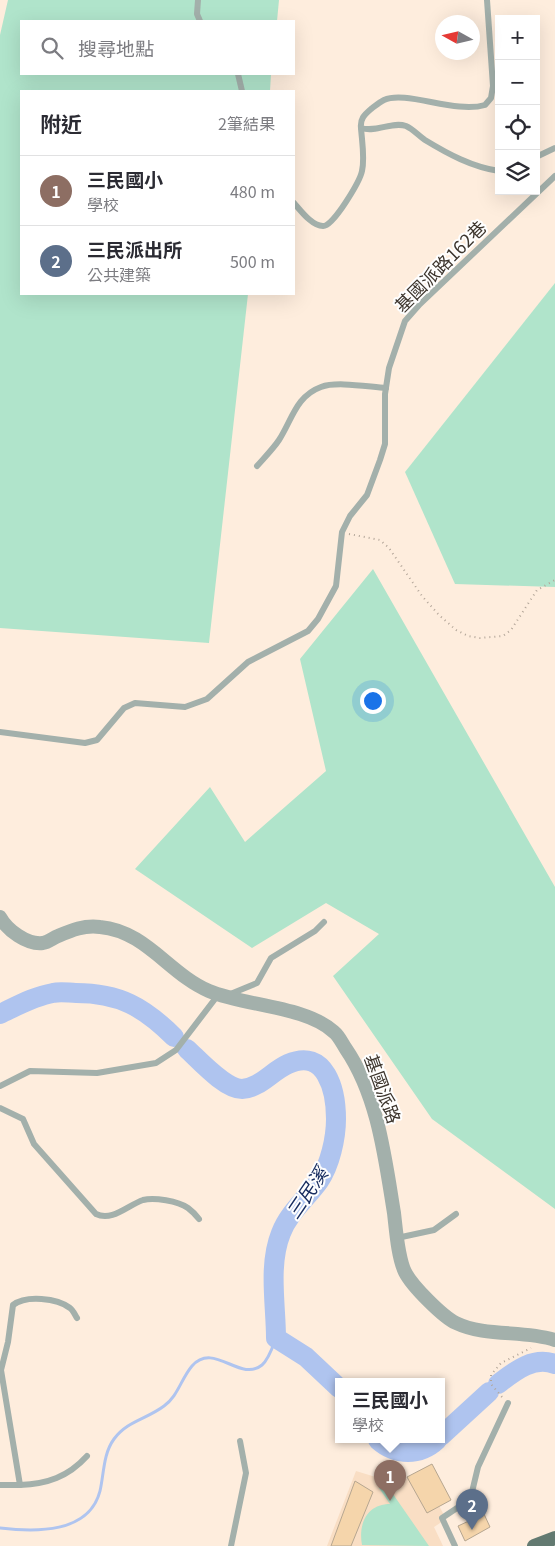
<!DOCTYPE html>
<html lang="zh-TW">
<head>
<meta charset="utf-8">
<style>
	:root { --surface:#fff; --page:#f7f7f7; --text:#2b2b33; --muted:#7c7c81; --line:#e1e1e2; --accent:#38758c }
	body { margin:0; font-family:Georgia,"Noto Sans TC",serif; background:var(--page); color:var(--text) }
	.controls { position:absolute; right:15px; top:15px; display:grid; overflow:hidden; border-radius:0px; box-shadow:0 5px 20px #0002 }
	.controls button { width:45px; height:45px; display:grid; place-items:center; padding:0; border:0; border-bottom:1px solid var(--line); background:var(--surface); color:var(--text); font:25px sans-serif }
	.compass { position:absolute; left:435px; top:15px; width:45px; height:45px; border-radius:50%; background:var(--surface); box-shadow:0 5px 20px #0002; rotate:278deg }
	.you { position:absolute; left:372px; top:700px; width:18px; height:18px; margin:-12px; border:4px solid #fff; border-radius:50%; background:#1a73e8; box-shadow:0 0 0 8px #1a73e833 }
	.badge { display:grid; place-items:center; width:32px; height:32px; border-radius:50%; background:var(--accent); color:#fff; font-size:16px; font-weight:700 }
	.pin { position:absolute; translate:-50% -41px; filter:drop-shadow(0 1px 2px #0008) }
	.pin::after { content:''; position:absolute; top:26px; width:18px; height:15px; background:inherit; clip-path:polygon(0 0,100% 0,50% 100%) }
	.popup { position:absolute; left:335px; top:1378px; width:110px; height:65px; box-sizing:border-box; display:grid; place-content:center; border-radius:0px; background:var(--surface); filter:drop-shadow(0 1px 4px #0005); font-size:16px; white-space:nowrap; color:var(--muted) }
	.popup b { font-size:19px; color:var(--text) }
	.popup::after { content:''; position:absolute; left:50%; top:100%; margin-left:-10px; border:10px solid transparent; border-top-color:var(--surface) }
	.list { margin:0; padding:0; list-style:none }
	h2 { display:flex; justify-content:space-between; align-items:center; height:65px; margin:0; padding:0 20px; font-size:21px }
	h2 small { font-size:16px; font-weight:400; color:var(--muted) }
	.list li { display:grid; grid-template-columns:32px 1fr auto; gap:15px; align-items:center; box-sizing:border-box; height:70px; padding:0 20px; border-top:1px solid var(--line) }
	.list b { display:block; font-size:19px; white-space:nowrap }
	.list p { margin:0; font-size:16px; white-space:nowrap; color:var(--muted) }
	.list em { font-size:16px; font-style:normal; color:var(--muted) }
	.icon { flex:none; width:28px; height:28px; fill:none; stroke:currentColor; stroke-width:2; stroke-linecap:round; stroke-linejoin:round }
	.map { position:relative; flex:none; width:555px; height:1546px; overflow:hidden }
	.search { position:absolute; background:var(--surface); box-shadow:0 5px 20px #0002; left:20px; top:20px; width:275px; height:55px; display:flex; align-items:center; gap:12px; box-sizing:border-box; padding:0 18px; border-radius:0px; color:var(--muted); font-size:19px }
	.panel { position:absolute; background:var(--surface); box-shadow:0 5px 20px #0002; left:20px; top:90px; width:275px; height:205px; border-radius:0px }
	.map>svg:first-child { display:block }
	.built { fill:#f9dec4 }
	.green { fill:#b0e4cb }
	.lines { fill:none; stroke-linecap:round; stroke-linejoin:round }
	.stream { stroke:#afc4ef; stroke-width:3 }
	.river { stroke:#afc4ef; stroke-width:20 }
	.building { fill:#f5d5ab; stroke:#b6a690 }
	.path { stroke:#b2a598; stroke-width:2; stroke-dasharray:1 4; stroke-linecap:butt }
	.service { stroke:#a3b0ab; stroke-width:6 }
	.tertiary { stroke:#a3b0ab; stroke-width:14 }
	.primary { stroke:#637a71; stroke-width:14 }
	.labels { text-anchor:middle; stroke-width:4; stroke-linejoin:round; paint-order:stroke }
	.street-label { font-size:18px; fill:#3d352d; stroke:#fefefe }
	.water-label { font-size:19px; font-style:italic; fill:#182d60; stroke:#fefefe }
</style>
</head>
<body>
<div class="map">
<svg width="555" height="1546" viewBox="0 0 555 1546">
	<rect width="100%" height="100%" fill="#feeddd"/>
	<!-- built -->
	<path class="built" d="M356 1471 392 1482 423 1475 446 1519 434 1527 443 1546H327Z"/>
	<!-- green -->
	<g class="green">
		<path d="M8 0H279L277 21H21V74H271L270 91H21V294H248L209 643 0 628V35Z"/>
		<path d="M555 283V587L455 584 405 472Z"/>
		<path d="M373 569 555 887V1209L432 1119 333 976 379 934 326 903 252 948 135 869 210 787 245 842 326 771 300 659Z"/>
		<path d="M386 1484 429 1546 362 1545C358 1524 367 1504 390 1504L379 1488Z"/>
	</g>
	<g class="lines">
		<!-- stream -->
		<path class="stream" d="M0 1528C35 1532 89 1534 100 1491 104 1474 103 1454 114 1439 127 1421 147 1419 164 1406 178 1396 181 1379 192 1366 214 1341 240 1383 262 1365 269 1359 273 1346 276 1338"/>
		<!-- river -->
		<g class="river">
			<path d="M0 1014C17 1006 35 996 53 993 61 991 69 993 76 993 119 993 144 1007 174 1037"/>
			<path d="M187 1049C200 1061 225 1089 242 1089 260 1088 272 1071 288 1064 326 1047 336 1091 336 1119 336 1138 330 1165 319 1181 307 1198 289 1212 281 1233 268 1265 276 1305 276 1338L306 1357 339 1388"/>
			<path d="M498 1384C515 1371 533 1356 555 1364"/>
			<path d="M441 1436 489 1392"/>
			<path d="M378 1440C396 1456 420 1456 437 1440"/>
		</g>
	</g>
	<!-- building -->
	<g class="building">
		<path d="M432 1464 451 1500 427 1513 407 1477Z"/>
		<path d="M355 1481 373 1492 351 1546H331Z"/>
		<path d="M484 1514 490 1527 465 1541 458 1526Z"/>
	</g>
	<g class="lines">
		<!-- path -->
		<g class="path">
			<path d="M349 534 380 540 389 548 422 596 439 615 456 630 468 636 480 638 503 636 511 630 537 590 555 580"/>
			<path d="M502 1397 491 1384V1375L501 1363 531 1348"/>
		</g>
		<!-- service -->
		<g class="service">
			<path d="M198 0 197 14 200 21"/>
			<path d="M487 0 493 86 491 98 485 105C455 114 406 90 384 100 380 102 375 106 371 109 364 115 360 119 361 128 377 133 392 121 406 126 413 129 419 136 425 140 448 154 472 167 499 171"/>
			<path d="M238 74 242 91"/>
			<path d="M536 157 555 148"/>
			<path d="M294 203C301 211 312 226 323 226 333 227 360 181 362 171 365 158 362 142 361 128"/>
			<path d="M257 466C264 458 273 449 279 440 292 420 296 396 321 387 337 381 369 387 386 388"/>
			<path d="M0 732 85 743 97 740 124 708 135 703 185 707 207 699 248 662 308 631 318 619 336 586 342 532 350 516 367 495 380 460 385 444V394L389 368 405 321 420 304 555 176"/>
			<path d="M228 995 257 983 271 958 315 931 324 922"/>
			<path d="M0 1086 30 1071 97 1073 156 1063 176 1050 218 995"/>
			<path d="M0 1108 23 1119 34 1144 96 1214C112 1222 128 1205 143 1200 154 1197 178 1201 188 1208 192 1211 196 1215 199 1219"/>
			<path d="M397 1238 434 1230 456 1214"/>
			<path d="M0 1485H20L1 1370 8 1342 13 1305C26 1295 57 1298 70 1308 73 1310 75 1315 77 1318"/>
			<path d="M20 1485C47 1484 68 1477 87 1456"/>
			<path d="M231 1546 246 1473 240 1441"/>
			<path d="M455 1546 442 1518 460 1506 472 1492 478 1467 508 1403"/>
		</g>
		<!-- tertiary -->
		<path class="tertiary" d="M0 917C7 930 27 945 43 943 48 942 53 938 58 936 72 930 84 925 100 927 146 931 169 974 209 991 244 1006 306 1006 334 1032 339 1036 342 1043 346 1049 378 1096 385 1158 394 1213 396 1230 398 1258 405 1272 412 1286 443 1317 456 1323 485 1337 524 1330 555 1340"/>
		<!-- primary -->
		<path class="primary" d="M534 1546 555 1538"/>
	</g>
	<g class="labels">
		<!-- street labels -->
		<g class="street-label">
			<text transform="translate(441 267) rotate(-45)" y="6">基國派路162巷</text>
			<text transform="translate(382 1089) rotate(70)" y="6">基國派路</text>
		</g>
		<!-- water labels -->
		<g class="water-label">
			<text transform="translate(307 1193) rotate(-56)" y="7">三民溪</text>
		</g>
	</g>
</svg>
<div class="controls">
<button>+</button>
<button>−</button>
<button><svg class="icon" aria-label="locate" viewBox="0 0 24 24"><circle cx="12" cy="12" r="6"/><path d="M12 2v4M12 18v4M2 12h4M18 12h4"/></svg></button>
<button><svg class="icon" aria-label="layers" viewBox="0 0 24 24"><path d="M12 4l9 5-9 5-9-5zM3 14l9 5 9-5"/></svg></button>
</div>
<svg class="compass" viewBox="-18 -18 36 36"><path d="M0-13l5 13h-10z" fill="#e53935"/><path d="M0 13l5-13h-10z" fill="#7c7c81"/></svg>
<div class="you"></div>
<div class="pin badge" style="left:390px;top:1501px;background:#8d6e63">1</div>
<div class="popup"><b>三民國小</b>學校</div>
<div class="pin badge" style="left:472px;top:1530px;background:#5c6f8a">2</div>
<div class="search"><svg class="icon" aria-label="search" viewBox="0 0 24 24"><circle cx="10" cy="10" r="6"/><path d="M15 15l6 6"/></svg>搜尋地點</div>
<section class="panel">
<h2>附近<small>2筆結果</small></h2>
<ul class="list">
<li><span class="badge" style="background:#8d6e63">1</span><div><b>三民國小</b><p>學校</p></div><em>480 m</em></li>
<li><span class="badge" style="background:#5c6f8a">2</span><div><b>三民派出所</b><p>公共建築</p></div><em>500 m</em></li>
</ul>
</section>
</div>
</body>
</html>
